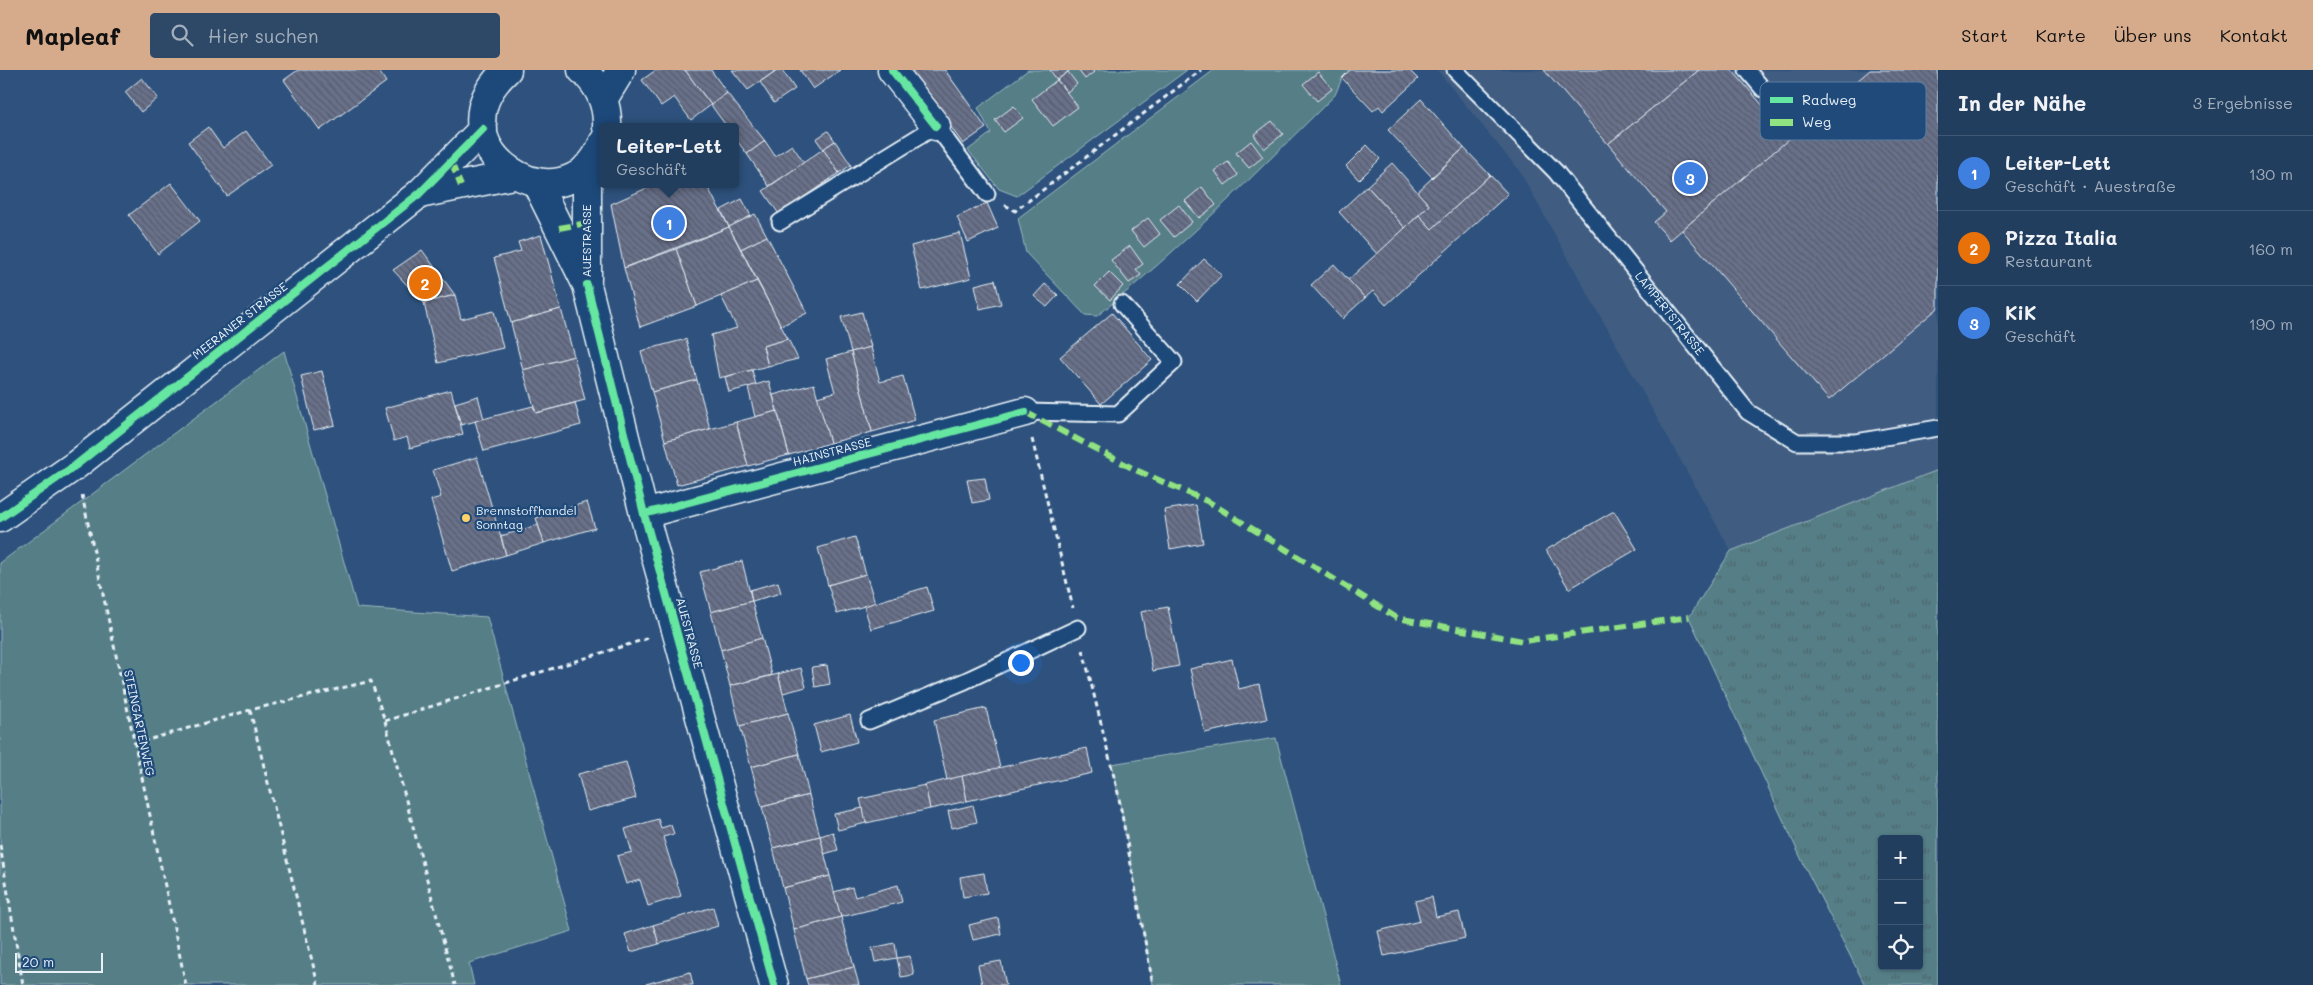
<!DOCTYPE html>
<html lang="de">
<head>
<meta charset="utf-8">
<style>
	:root { --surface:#223e5e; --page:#2e4967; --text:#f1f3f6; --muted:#a2aebc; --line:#3f5773; --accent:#d6ab8b }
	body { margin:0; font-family:Mali,sans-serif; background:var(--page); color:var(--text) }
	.controls { position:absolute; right:15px; bottom:15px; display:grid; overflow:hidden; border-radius:5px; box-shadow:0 1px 4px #0004 }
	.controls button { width:45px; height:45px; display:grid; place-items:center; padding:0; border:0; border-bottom:1px solid var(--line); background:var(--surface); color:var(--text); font:25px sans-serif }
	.scale { position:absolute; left:15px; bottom:12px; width:88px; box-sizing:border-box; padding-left:5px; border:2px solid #e8f1f8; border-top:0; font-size:14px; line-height:18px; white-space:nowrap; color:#e8f1f8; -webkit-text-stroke:4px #1f4a7a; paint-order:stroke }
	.you { position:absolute; left:1020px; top:592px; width:18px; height:18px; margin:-12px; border:4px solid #fff; border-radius:50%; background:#1a73e8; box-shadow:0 0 0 8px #1a73e833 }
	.badge { display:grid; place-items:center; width:32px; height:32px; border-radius:50%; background:var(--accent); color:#fff; font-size:16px; font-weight:700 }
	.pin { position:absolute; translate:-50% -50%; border:2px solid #fff; box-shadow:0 1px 5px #0006 }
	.popup { position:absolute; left:599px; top:53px; width:140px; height:65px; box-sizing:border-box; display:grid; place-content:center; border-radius:5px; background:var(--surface); filter:drop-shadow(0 1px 4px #0005); font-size:16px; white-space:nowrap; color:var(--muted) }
	.popup b { font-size:19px; color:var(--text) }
	.popup::after { content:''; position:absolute; left:50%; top:100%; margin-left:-10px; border:10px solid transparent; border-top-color:var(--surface) }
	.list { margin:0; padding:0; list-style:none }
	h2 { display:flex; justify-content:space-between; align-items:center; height:65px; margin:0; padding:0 20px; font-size:21px }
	h2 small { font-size:16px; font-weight:400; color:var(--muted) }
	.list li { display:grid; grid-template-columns:32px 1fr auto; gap:15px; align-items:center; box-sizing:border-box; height:75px; padding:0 20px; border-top:1px solid var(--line) }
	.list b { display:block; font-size:19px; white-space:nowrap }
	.list p { margin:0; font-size:16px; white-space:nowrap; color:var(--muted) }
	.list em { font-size:16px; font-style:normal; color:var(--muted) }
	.icon { flex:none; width:28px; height:28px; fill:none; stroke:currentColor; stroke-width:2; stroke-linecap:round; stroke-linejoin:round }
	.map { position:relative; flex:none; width:1938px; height:915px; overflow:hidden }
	header { display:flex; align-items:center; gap:30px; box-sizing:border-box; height:70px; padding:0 25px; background:var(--accent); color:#111 }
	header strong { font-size:24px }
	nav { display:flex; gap:28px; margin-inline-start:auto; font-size:18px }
	.search { width:350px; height:45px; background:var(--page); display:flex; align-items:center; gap:12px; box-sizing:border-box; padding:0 18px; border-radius:5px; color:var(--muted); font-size:19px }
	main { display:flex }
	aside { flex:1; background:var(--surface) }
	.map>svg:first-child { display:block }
	.built { fill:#3f5b81 }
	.grass { fill:url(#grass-tufts); stroke:#9eb8bf; fill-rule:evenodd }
	.green { fill:#547e86; stroke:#9eb8bf }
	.building { fill:url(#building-back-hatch); stroke:#e8f1f8 }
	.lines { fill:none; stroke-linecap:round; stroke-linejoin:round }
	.lane-casing { stroke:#e8f1f8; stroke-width:19 }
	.street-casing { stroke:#e8f1f8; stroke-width:31 }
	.secondary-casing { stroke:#e8f1f8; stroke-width:31 }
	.path { stroke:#e8f1f8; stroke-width:3; stroke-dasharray:5 4; stroke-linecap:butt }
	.lane { stroke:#1f4a7a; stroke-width:15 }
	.street { stroke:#1f4a7a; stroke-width:28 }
	.secondary { stroke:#1f4a7a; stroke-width:28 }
	.quiet { stroke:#91e382; stroke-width:6; stroke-dasharray:12 6; stroke-linecap:butt }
	.cycleway-casing { stroke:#1f4a7a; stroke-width:11 }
	.cycleway { stroke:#66e7a1; stroke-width:8 }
	.poi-dot { fill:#ffd166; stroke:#1f4a7a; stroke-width:2 }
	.labels { text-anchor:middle; stroke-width:4.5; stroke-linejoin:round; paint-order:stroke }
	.street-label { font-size:12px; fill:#e8f1f8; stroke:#1f4a7a }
	.poi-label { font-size:12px; fill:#e8f1f8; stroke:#1f4a7a; text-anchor:start }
	.key { fill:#1f4a7a; stroke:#5b7ca0; stroke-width:1 }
	.key-label { font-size:14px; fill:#e8f1f8 }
</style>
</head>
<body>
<header>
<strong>Mapleaf</strong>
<div class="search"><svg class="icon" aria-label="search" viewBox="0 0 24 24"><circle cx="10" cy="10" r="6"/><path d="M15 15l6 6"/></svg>Hier suchen</div>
<nav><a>Start</a><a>Karte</a><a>Über uns</a><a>Kontakt</a></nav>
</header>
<main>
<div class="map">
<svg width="1938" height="915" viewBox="0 0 1938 915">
	<defs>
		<pattern id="grass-tufts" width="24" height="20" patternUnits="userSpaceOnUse" patternTransform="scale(1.25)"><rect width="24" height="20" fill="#547e86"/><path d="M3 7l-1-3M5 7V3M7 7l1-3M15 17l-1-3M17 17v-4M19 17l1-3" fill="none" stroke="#4e666b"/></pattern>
		<pattern id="building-back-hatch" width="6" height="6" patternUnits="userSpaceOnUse" patternTransform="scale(1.25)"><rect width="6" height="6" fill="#68708a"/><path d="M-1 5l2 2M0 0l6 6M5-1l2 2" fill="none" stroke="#575c6a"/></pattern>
	</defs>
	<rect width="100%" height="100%" fill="#2e527d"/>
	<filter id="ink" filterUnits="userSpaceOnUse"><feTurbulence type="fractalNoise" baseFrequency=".02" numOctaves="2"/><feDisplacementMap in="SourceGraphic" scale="10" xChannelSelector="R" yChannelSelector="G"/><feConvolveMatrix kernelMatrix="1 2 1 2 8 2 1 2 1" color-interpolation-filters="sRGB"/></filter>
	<g filter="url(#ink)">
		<!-- built -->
		<path class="built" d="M1437 0H1938V400L1731 481 1520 102Z"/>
		<!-- grass -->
		<path class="grass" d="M1938 400V915H1865L1805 797 1689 547 1731 481ZM1882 769H1919V896H1882Z"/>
		<!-- green -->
		<g class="green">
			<path d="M1028 0H1187L1017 126 999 119 968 80 991 63 978 38Z"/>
			<path d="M1214 0H1350L1342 8 1335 25C1258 101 1182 178 1097 246L1085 245 1026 183 1018 148Z"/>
			<path d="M284 281 357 538 487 547 572 861 469 893 474 915H0V493Z"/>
			<path d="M1276 668 1341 915H1153L1118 723 1111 694Z"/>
		</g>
		<!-- building -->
		<g class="building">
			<path d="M298 0H378L386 12 320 60 284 10Z"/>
			<path d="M656 0H685L711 35 691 50 674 27 661 36 642 10Z"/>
			<path d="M685 0H711L727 23 711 35Z"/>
			<path d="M732 0H777L748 20Z"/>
			<path d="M777 0H782L795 19 774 33 760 12Z"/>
			<path d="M800 0H840L813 19Z"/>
			<path d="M910 0H945L986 58 963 74Z"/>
			<path d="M1050 0H1070L1057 10Z"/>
			<path d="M1078 0H1092L1094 2 1085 9Z"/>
			<path d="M1350 0H1409L1418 9 1383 41 1379 36 1373 41 1342 8Z"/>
			<path d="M1544 0H1699L1608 74Z"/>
			<path d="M1699 0H1732L1791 68 1670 170 1654 152 1666 142 1608 74Z"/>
			<path d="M1870 0H1938V238L1829 330 1682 160Z"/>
			<path d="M1068 2 1077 14 1067 22 1057 10Z"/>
			<path d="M1318 2 1332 19 1317 31 1303 14Z"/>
			<path d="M142 8 158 28 141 42 125 22Z"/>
			<path d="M1057 10 1078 37 1053 56 1032 29Z"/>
			<path d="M727 23 765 71 747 84 735 68V57H727L711 35Z"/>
			<path d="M1421 29 1464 78 1432 107 1388 60Z"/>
			<path d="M1014 36 1023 48 1004 62 995 50Z"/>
			<path d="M1272 51 1283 64 1264 79 1254 65Z"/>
			<path d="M208 57 223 78 246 61 271 95 227 126 188 72Z"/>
			<path d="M828 61 835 71 823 79 816 69Z"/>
			<path d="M765 71 775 86 792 75 804 93 769 116 747 84Z"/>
			<path d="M835 71 851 95 839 103 823 79Z"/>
			<path d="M1251 71 1263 87 1249 98 1236 83Z"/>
			<path d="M1367 75 1380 89 1359 110 1346 96Z"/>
			<path d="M1464 78 1490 105 1432 159 1419 145 1429 135 1417 122Z"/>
			<path d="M823 79 839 103 779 144 763 121Z"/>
			<path d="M1228 92 1238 105 1225 115 1215 101Z"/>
			<path d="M1392 93 1429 135 1405 158 1367 116Z"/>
			<path d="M1490 105 1508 124 1386 235 1373 221 1365 228 1348 210 1419 145 1432 159Z"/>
			<path d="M171 113 200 151 158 184 129 145Z"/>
			<path d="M656 114H706L729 157 624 198 611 134Z"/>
			<path d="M1367 116 1405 158 1377 184 1339 142Z"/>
			<path d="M1202 117 1216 135 1199 148 1185 131Z"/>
			<path d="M742 129 751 146 729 157 721 140Z"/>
			<path d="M987 133 998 158 968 172 957 147Z"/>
			<path d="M1179 135 1192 152 1174 167 1160 150Z"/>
			<path d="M755 144 767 166 741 179 729 157Z"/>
			<path d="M1148 148 1160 164 1144 177 1131 161Z"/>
			<path d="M729 157 757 211 697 236 676 179Z"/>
			<path d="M960 163 971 208 922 220 911 176Z"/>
			<path d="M541 165 561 239 511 253 494 188 521 181 518 172Z"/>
			<path d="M767 166 807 243 781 256 741 179Z"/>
			<path d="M1130 176 1143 194 1136 199 1141 205 1129 213 1111 190Z"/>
			<path d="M676 179 697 236 640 257 624 198Z"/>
			<path d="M422 180 455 225 424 233 393 200Z"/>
			<path d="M1204 189 1222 205 1197 231 1180 214Z"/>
			<path d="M1334 194 1365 228 1342 249 1311 215Z"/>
			<path d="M1109 202 1123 216 1110 230 1095 216Z"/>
			<path d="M995 210 1001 234 980 239 975 215Z"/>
			<path d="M757 211 788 269 763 276 768 296 719 308 711 265 737 258 721 226Z"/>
			<path d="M1045 214 1058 225 1047 237 1034 226Z"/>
			<path d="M455 225 461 249 494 241 503 278 438 293 424 233Z"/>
			<path d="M561 239 574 286 523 300 511 253Z"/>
			<path d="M862 242 871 277 851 282 841 247Z"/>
			<path d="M1112 243 1152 290 1101 334 1060 287Z"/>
			<path d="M686 269 697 310 652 322 641 281Z"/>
			<path d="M788 269 798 289 768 296 763 276Z"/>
			<path d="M871 277 880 312 903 306 915 350 872 362 851 282Z"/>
			<path d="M851 282 872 362 830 373 817 327 835 322 826 289Z"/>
			<path d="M574 286 585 330 536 343 523 300Z"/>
			<path d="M752 300 756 315 729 322 725 307Z"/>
			<path d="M322 301 335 355 314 360 301 306Z"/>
			<path d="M697 310 710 359 665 371 652 322Z"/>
			<path d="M769 311 777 341 755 347 748 317Z"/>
			<path d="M814 314 830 373 789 385 773 325Z"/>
			<path d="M451 320 463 364 410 378 407 367 394 371 385 338Z"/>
			<path d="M478 326 484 349 461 355 455 333Z"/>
			<path d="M575 333 581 355 484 381 475 351 533 336 536 343Z"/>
			<path d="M777 341 789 385 748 396 736 352Z"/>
			<path d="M736 352 748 396 677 415 665 371Z"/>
			<path d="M477 387 506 485 452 501 431 430 441 427 433 400Z"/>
			<path d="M985 408 989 430 972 433 967 410Z"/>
			<path d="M587 432 595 458 544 473 536 448Z"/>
			<path d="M1196 435 1203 473 1170 479 1164 440Z"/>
			<path d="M1614 441 1637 479 1569 519 1546 480Z"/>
			<path d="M538 455 544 473 506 485 501 466Z"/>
			<path d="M855 467 866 504 828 515 818 478Z"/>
			<path d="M742 491 752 531 711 542 700 502Z"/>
			<path d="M866 504 875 533 837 544 828 515Z"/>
			<path d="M778 512 781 523 752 531 750 520Z"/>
			<path d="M927 517 934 541 871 559 864 536Z"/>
			<path d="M752 531 762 568 721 580 711 542Z"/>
			<path d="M1168 537 1179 596 1153 601 1141 542Z"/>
			<path d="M762 568 772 605 730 616 721 580Z"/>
			<path d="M1232 589 1239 619 1259 614 1267 649 1205 663 1190 599Z"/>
			<path d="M827 595 830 614 815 617 812 597Z"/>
			<path d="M801 598 806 617 783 623 778 604Z"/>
			<path d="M778 604 788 643 740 656 730 616Z"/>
			<path d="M986 638 1000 698 947 710 934 650Z"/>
			<path d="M788 643 799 684 751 697 740 656Z"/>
			<path d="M850 645 857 672 821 682 814 655Z"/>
			<path d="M1087 678 1092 703 967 731 962 706Z"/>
			<path d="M799 684 809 725 762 737 751 697Z"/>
			<path d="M626 692 636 728 588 741 578 704Z"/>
			<path d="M962 706 967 731 930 739 925 715Z"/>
			<path d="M925 715 930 739 866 753 860 729Z"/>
			<path d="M809 725 820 766 773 778 762 737Z"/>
			<path d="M973 735 977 752 952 758 948 741Z"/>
			<path d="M863 738 866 753 838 760 834 744Z"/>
			<path d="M658 749 661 758 671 755 674 764 663 767 681 826 648 836 640 810 626 814 617 786 632 782 625 759Z"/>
			<path d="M833 762 838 780 824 784 820 766Z"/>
			<path d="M820 766 830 806 783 818 773 778Z"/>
			<path d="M984 803 987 823 963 827 960 807Z"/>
			<path d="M830 806 841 847 794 860 783 818Z"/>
			<path d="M898 815 902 832 841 847 834 822 852 817 855 827Z"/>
			<path d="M1432 827 1436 847 1459 842 1465 868 1384 886 1378 861 1420 851 1415 831Z"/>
			<path d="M713 837 718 856 659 874 653 855Z"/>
			<path d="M841 847 854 897 806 909 794 860Z"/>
			<path d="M998 848 1001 864 973 870 969 855Z"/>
			<path d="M653 855 659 874 631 882 625 864Z"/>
			<path d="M895 873 897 888 875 892 872 878Z"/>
			<path d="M910 886 914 905 901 907 897 888Z"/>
			<path d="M1001 891 1006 915H982L978 895Z"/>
			<path d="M854 897 859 915H808L806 909Z"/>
			<path d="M690 902 693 915H646V914Z"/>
		</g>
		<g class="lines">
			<!-- lane casing -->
			<g class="lane-casing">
				<g id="lane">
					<path id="s1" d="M1455 0 1556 102 1748 342 1797 372H1856L1938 358"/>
					<path d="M1747 0 1763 19"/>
					<path d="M780 152 936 56 987 124"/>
					<path d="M1025 342 1118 344 1174 292 1122 234"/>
					<path d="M869 651 965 611 1078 558"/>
				</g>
			</g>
			<!-- street casing -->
			<g class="street-casing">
				<g id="street">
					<path d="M892 0 936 56"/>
					<path d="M644 444 1025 342"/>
				</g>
			</g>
			<!-- secondary casing -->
			<g class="secondary-casing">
				<g id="secondary">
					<path d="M507 0C424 76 565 167 603 73"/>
					<path d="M582 0C599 15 608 34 607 57"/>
					<path d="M604 28 621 0"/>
					<path d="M587 97V209"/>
					<path d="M536 112 587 215 644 444 774 915"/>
					<path d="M419 124 513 105"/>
					<path d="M0 448 76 395 419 124 483 59"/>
				</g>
			</g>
			<!-- path -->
			<g class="path">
				<path d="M1005 135 1015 141 1201 0"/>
				<path d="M1032 369 1073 538"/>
				<path d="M82 425 186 915"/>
				<path d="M1083 580 1118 723 1153 915"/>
				<path d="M250 640 318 915"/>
				<path d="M385 651 455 915"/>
				<path d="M134 674 250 640 371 611 385 651 649 568"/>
				<path d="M0 775 23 915"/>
			</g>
			<!-- lane -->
			<use href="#lane" class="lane"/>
			<!-- street -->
			<use href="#street" class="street"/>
			<!-- secondary -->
			<use href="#secondary" class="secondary"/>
			<!-- quiet -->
			<g class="quiet">
				<path d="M451 92 461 116"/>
				<path d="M559 158 587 153"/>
				<path d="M1025 342 1138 401 1209 432 1397 548 1523 571 1689 547"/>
			</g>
			<!-- cycleway casing -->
			<g class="cycleway-casing">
				<g id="cycleway">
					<path d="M892 0 936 56"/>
					<path d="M587 215 644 444 774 915"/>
					<path d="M644 444 1025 342"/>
					<path d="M0 448 76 395 419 124 483 59"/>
				</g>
			</g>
			<!-- cycleway -->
			<use href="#cycleway" class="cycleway"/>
		</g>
	</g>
	<!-- markers -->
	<circle class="poi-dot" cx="466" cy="448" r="5"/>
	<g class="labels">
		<!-- street labels -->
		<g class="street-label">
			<text transform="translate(587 171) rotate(-90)" y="4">AUESTRASSE</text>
			<text dy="4" stroke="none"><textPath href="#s1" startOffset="325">LAMPERTSTRASSE</textPath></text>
			<text transform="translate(240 251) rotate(-38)" y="4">MEERANER STRASSE</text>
			<text transform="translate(832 382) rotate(-15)" y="4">HAINSTRASSE</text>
			<text transform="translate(689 563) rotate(75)" y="4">AUESTRASSE</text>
			<text transform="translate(139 653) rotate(78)" y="4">STEINGARTENWEG</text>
		</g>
		<!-- poi labels -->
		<g class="poi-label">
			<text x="476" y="445">Brennstoffhandel<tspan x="476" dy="14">Sonntag</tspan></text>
		</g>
	</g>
	<!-- legend -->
	<rect x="1760" y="12" width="166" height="58" rx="8" class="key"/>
	<rect x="1770" y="27" width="23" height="6" fill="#66e7a1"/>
	<rect x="1770" y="49" width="23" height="7" fill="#91e382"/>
	<g class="key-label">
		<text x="1802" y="35">Radweg</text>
		<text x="1802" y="57">Weg</text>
	</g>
</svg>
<div class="controls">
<button>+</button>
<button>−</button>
<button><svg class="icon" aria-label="locate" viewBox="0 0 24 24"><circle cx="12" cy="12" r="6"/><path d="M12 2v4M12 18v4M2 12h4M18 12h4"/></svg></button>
</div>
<div class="scale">20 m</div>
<div class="you"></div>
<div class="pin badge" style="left:669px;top:153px;background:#3f7fe0">1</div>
<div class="popup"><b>Leiter-Lett</b>Geschäft</div>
<div class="pin badge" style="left:425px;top:213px;background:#e8710a">2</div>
<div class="pin badge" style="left:1690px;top:108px;background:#3f7fe0">3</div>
</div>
<aside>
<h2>In der Nähe<small>3 Ergebnisse</small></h2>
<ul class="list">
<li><span class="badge" style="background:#3f7fe0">1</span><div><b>Leiter-Lett</b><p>Geschäft · Auestraße</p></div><em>130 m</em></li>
<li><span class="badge" style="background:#e8710a">2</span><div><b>Pizza Italia</b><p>Restaurant</p></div><em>160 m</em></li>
<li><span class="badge" style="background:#3f7fe0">3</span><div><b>KiK</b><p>Geschäft</p></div><em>190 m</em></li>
</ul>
</aside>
</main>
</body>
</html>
